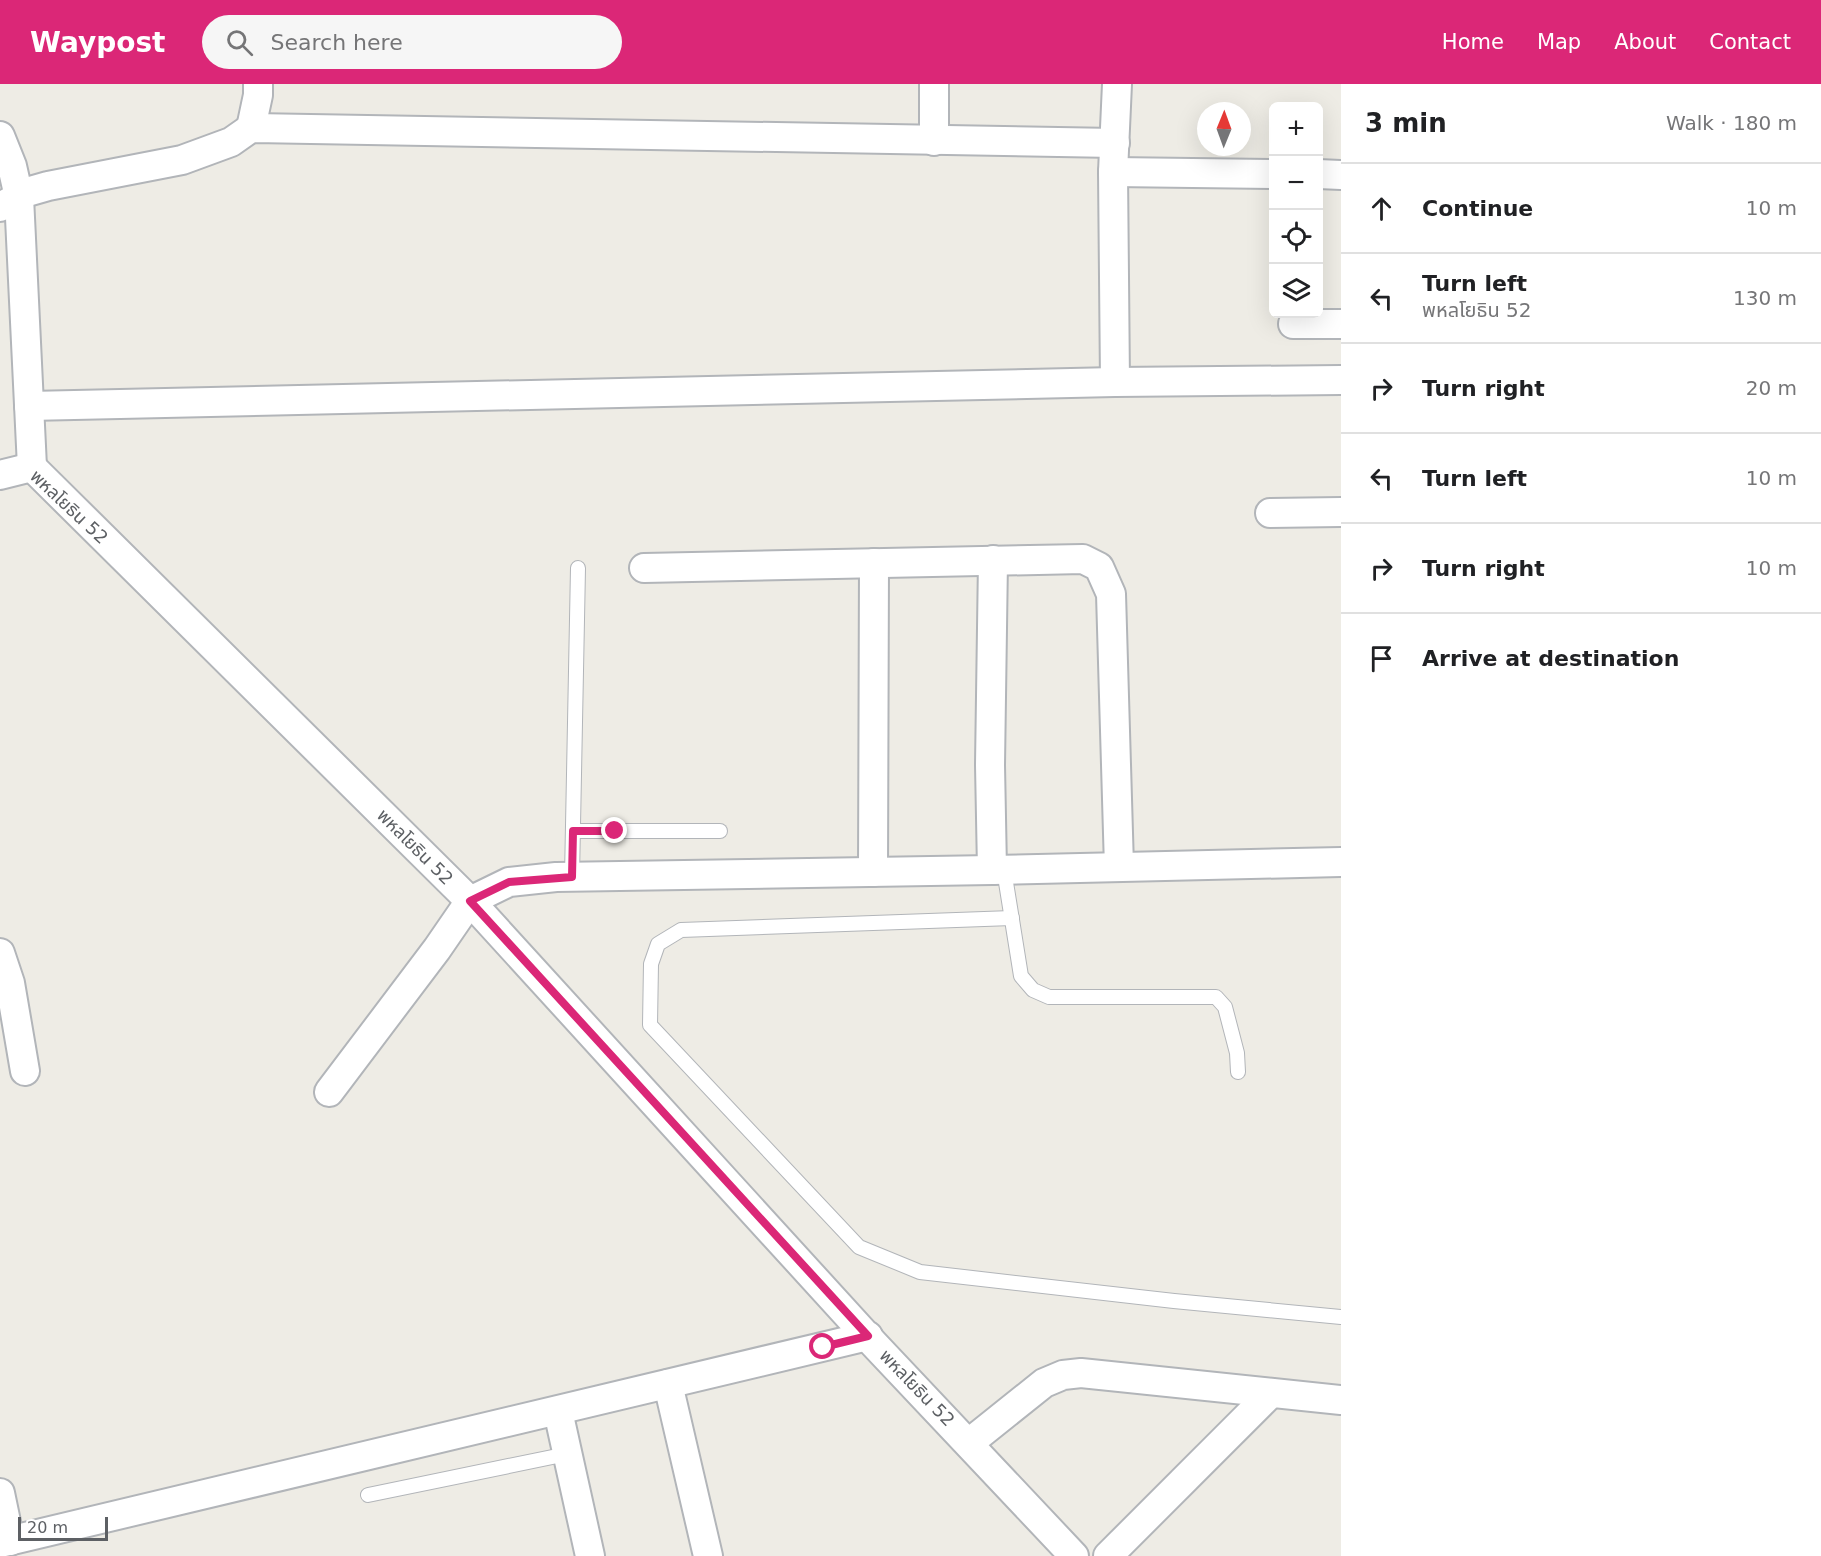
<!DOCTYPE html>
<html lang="en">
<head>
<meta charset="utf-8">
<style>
	:root { --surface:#fff; --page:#f6f6f6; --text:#202124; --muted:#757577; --line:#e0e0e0; --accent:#db2777 }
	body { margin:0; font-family:"DejaVu Sans","Noto Sans Thai",sans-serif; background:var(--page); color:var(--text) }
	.controls { position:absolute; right:18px; top:18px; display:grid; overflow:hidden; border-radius:9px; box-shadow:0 6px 24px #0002 }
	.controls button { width:54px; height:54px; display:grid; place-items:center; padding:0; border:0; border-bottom:2px solid var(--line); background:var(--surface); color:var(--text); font:30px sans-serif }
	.compass { position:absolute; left:1197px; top:18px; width:54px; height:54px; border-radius:50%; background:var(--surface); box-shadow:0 6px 24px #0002; rotate:1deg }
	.scale { position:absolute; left:18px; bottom:15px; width:90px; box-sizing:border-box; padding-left:6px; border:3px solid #5d6064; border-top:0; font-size:16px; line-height:21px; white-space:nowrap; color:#5d6064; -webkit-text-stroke:4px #fff; paint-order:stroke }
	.stop { position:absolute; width:18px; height:18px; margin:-14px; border:4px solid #db2777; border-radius:50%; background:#fff }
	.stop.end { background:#db2777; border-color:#fff; box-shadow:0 2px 6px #0008 }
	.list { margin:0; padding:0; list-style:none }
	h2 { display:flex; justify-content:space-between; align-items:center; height:78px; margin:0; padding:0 24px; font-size:26px }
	h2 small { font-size:20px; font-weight:400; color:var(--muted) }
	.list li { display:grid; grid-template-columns:39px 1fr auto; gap:18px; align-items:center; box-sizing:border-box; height:90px; padding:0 24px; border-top:2px solid var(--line) }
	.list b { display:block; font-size:22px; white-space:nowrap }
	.list p { margin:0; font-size:20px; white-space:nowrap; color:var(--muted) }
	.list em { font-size:20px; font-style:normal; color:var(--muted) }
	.icon { flex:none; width:33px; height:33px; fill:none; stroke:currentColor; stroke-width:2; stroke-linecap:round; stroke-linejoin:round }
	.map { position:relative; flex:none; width:1341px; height:1472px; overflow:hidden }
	header { display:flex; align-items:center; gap:36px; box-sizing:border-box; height:84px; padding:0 30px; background:var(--accent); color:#fff }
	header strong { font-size:28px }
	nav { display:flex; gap:33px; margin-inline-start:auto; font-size:21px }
	.search { width:420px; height:54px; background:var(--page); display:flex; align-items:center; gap:15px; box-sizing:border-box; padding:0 21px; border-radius:33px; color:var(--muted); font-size:22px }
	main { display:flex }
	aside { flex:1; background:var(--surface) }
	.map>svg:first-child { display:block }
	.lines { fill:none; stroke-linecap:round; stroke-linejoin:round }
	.service-casing { stroke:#b2b5b9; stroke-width:16 }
	.minor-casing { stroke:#b2b5b9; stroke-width:32 }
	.service { stroke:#fff; stroke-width:14 }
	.minor { stroke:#fff; stroke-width:28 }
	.route { stroke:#db2777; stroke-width:8 }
	.labels { text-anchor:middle; stroke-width:4.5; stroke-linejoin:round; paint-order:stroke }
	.street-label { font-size:18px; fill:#5d6064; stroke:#fff }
</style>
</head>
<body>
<header>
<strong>Waypost</strong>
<div class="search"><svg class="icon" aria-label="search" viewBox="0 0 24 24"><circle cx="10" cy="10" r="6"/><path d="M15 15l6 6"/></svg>Search here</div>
<nav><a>Home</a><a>Map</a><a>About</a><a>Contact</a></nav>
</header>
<main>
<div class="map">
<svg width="1341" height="1472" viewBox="0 0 1341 1472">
	<rect width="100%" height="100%" fill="#eeece5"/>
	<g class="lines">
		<!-- service casing -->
		<g class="service-casing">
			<g id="service">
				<path d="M573 747H720"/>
				<path d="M1004 786 1021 892 1033 906 1049 913H1216L1225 923 1237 969 1238 988"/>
				<path d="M572 793 578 484"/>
				<path d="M1012 834 681 846 658 860 651 880 650 941 859 1163 920 1188 1174 1217 1341 1233"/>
				<path d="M368 1411 567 1370"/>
			</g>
		</g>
		<!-- minor casing -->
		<g class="minor-casing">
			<g id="minor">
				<path d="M934 0V57"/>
				<path d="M251 44 258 11V0"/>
				<path d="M0 52 12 82 19 113 32 383"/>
				<path d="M1113 88 1274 90"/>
				<path d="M1318 90 1341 91"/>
				<path d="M0 123 27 108 48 102 182 76 231 58 251 44 1115 59"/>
				<path d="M1293 240H1341"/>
				<path d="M1115 298 1113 88 1117 0"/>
				<path d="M29 322 1115 298 1341 296"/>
				<path d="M32 383 470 817 874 1260 1074 1472"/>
				<path d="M0 391 32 383"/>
				<path d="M1270 429 1341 428"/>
				<path d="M644 484 1083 475 1099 483 1111 510 1119 783"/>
				<path d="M992 786 990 681 993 476"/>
				<path d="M873 788 874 479"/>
				<path d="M0 869 10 899 25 987"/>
				<path d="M329 1008 437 865 470 817 509 798 556 793 992 786 1341 778"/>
				<path d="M668 1300 708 1472"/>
				<path d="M558 1327 590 1472"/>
				<path d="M969 1359 1044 1299 1063 1291 1081 1289 1341 1316"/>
				<path d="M0 1409 10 1457"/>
				<path d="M0 1459 868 1252"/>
				<path d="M1108 1472 1271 1309"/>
			</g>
		</g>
		<!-- service -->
		<use href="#service" class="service"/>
		<!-- minor -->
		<use href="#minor" class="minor"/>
	</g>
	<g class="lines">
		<!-- route -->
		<path class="route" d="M615 747H573L572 793 509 798 470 817 868 1252 823 1263"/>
	</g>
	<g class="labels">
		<!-- street labels -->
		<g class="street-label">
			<text transform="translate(69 423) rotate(43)" y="6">พหลโยธิน 52</text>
			<text transform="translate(415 763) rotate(45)" y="6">พหลโยธิน 52</text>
			<text transform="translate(917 1304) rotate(46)" y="6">พหลโยธิน 52</text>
		</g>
	</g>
</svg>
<div class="controls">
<button>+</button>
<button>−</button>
<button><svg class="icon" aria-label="locate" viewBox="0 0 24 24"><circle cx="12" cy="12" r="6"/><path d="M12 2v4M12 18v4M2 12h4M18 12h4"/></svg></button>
<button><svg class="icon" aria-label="layers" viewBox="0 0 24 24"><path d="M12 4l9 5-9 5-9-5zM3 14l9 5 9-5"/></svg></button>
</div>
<svg class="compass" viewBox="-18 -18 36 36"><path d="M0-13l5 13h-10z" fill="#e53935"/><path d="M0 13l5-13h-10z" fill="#757577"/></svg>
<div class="scale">20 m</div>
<div class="stop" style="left:823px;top:1263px"></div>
<div class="stop end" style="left:615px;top:747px"></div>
</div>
<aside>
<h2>3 min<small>Walk · 180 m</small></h2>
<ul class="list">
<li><svg class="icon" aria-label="ahead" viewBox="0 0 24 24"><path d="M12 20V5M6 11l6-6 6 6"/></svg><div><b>Continue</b></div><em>10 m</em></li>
<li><svg class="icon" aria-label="left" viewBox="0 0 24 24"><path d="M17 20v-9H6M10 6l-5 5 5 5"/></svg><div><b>Turn left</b><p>พหลโยธิน 52</p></div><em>130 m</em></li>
<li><svg class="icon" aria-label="right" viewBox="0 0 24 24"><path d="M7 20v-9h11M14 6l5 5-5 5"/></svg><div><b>Turn right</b></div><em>20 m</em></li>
<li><svg class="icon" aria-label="left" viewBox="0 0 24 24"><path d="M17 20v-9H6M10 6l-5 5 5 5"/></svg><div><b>Turn left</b></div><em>10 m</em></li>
<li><svg class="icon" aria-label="right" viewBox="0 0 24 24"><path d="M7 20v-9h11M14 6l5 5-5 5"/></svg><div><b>Turn right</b></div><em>10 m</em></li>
<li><svg class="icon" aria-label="arrive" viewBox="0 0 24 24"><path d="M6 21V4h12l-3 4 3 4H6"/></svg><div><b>Arrive at destination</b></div></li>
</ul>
</aside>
</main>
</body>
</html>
